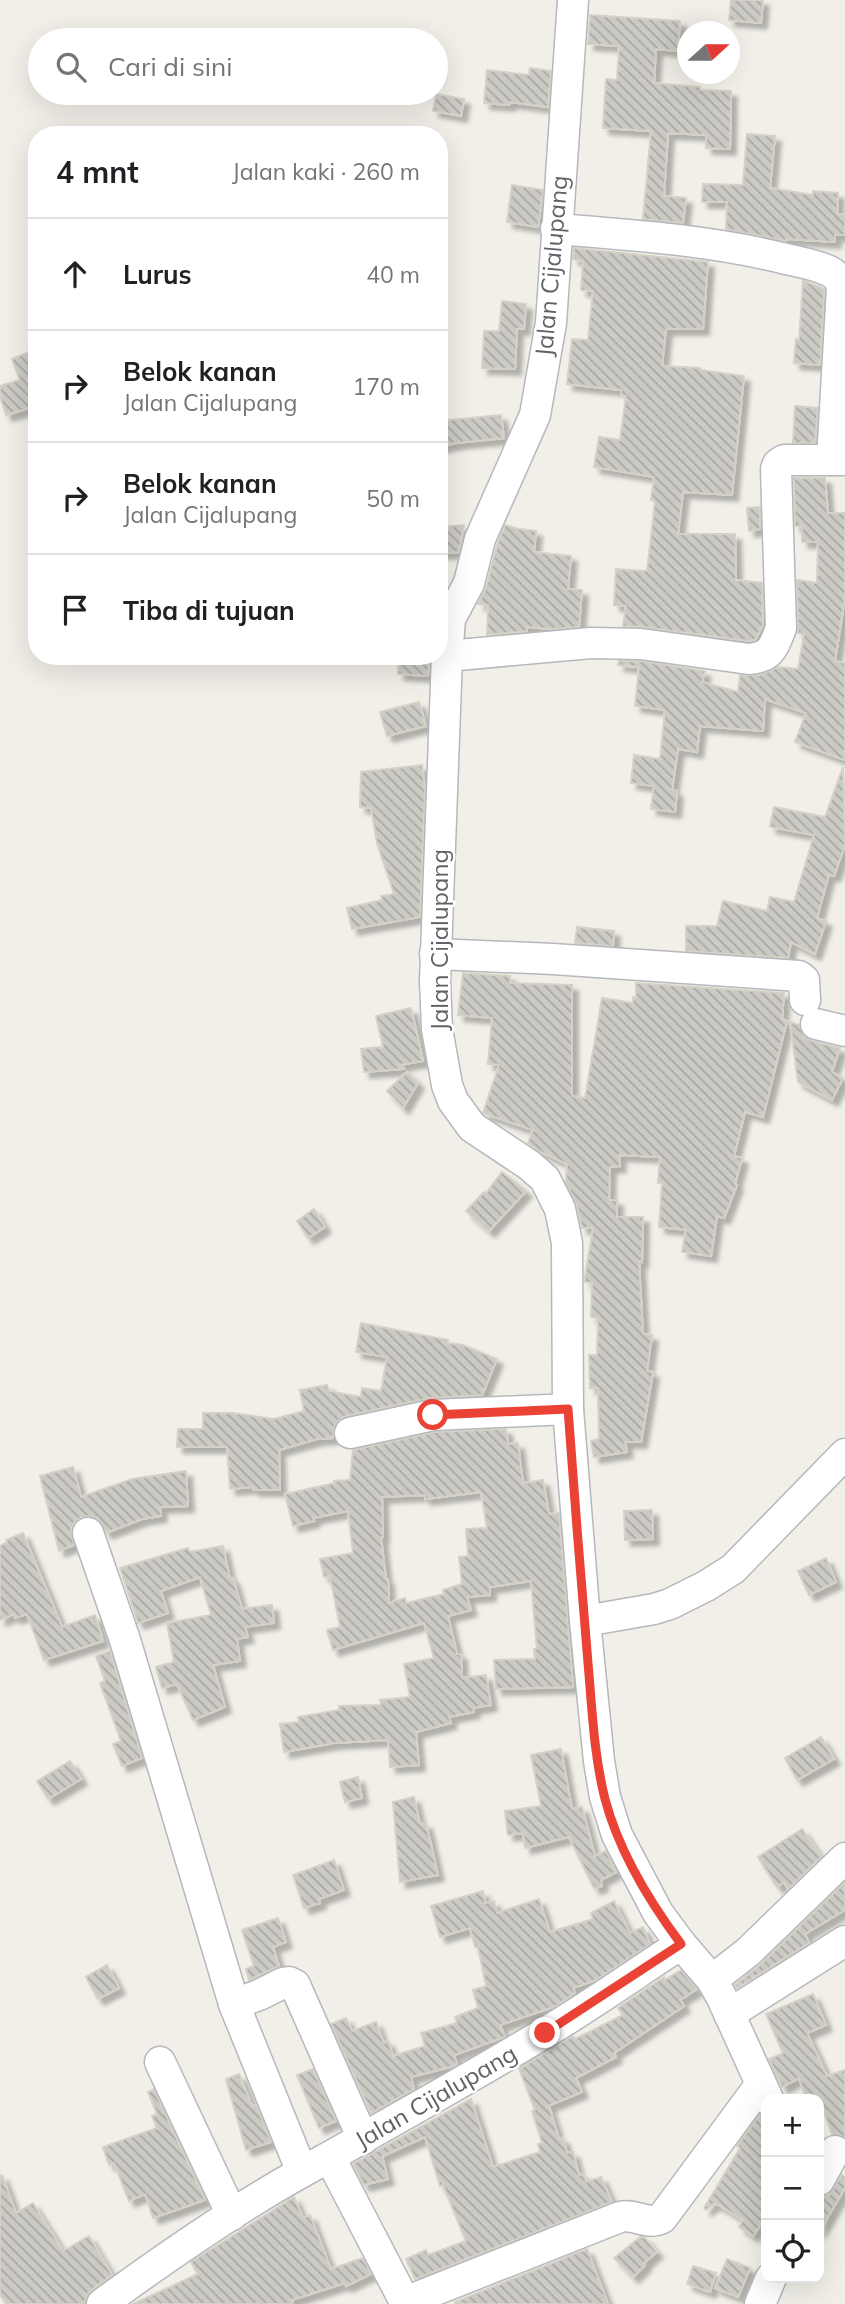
<!DOCTYPE html>
<html lang="id">
<head>
<meta charset="utf-8">
<style>
	:root { --surface:#fff; --page:#f6f6f6; --text:#202124; --muted:#757577; --line:#e0e0e0 }
	body { margin:0; font-family:Mulish,sans-serif; background:var(--page); color:var(--text) }
	.controls { position:absolute; right:21px; bottom:21px; display:grid; overflow:hidden; border-radius:14px; box-shadow:0 7px 28px #0002 }
	.controls button { width:63px; height:63px; display:grid; place-items:center; padding:0; border:0; border-bottom:2px solid var(--line); background:var(--surface); color:var(--text); font:35px sans-serif }
	.compass { position:absolute; left:677px; top:21px; width:63px; height:63px; border-radius:50%; background:var(--surface); box-shadow:0 7px 28px #0002; rotate:69deg }
	.stop { position:absolute; width:21px; height:21px; margin:-16px; border:5px solid #ea4335; border-radius:50%; background:#fff }
	.stop.end { background:#ea4335; border-color:#fff; box-shadow:0 2px 7px #0008 }
	.list { margin:0; padding:0; list-style:none }
	h2 { display:flex; justify-content:space-between; align-items:center; height:91px; margin:0; padding:0 28px; font-size:30px }
	h2 small { font-size:23px; font-weight:400; color:var(--muted) }
	.list li { display:grid; grid-template-columns:46px 1fr auto; gap:21px; align-items:center; box-sizing:border-box; height:112px; padding:0 28px; border-top:2px solid var(--line) }
	.list b { display:block; font-size:26px; white-space:nowrap }
	.list p { margin:0; font-size:23px; white-space:nowrap; color:var(--muted) }
	.list em { font-size:23px; font-style:normal; color:var(--muted) }
	.icon { flex:none; width:38px; height:38px; fill:none; stroke:currentColor; stroke-width:2; stroke-linecap:round; stroke-linejoin:round }
	.map { position:relative; flex:none; width:845px; height:2304px; overflow:hidden }
	.search { position:absolute; background:var(--surface); box-shadow:0 7px 28px #0002; left:28px; top:28px; width:420px; height:77px; display:flex; align-items:center; gap:18px; box-sizing:border-box; padding:0 24px; border-radius:38px; color:var(--muted); font-size:26px }
	.panel { position:absolute; background:var(--surface); box-shadow:0 7px 28px #0002; left:28px; top:126px; width:420px; height:539px; border-radius:28px }
	.map>svg:first-child { display:block }
	.building { fill:url(#building-back-hatch); stroke:#d6d1c6; stroke-width:2; fill-rule:evenodd; filter:url(#shadow) }
	.lines { fill:none; stroke-linecap:round; stroke-linejoin:round }
	.minor-casing { stroke:#b5b8bc; stroke-width:33 }
	.minor { stroke:#fff; stroke-width:30 }
	.route { stroke:#ea4335; stroke-width:9 }
	.labels { text-anchor:middle; stroke-width:5; stroke-linejoin:round; paint-order:stroke }
	.street-label { font-size:24px; fill:#5f6368; stroke:#fff }
</style>
</head>
<body>
<div class="map">
<svg width="845" height="2304" viewBox="0 0 845 2304">
	<defs>
		<pattern id="building-back-hatch" width="6" height="6" patternUnits="userSpaceOnUse" patternTransform="scale(1.75)"><rect width="6" height="6" fill="#cccac5"/><path d="M-1 5l2 2M0 0l6 6M5-1l2 2" fill="none" stroke="#a9a8a4"/></pattern>
		<filter id="shadow"><feDropShadow dx="6" dy="6" stdDeviation="2" flood-color="#0004"/></filter>
	</defs>
	<rect width="100%" height="100%" fill="#f1efe8"/>
	<!-- building -->
	<g class="building">
		<path d="M731 0H763L761 23 729 20Z"/>
		<path d="M590 15 680 21 678 51 656 49 654 83 700 87V90L731 91 730 149 706 148V135L668 133 664 196 686 198 683 223 643 219 651 131 603 128 606 79 617 80 619 46 588 44Z"/>
		<path d="M530 68 551 71 548 107 510 102 509 105 484 103 487 70 529 75Z"/>
		<path d="M436 94 464 99 461 116 433 111Z"/>
		<path d="M747 134 775 136 770 188 813 195V191L838 193 837 214 845 215V235H835V242L786 239V241L726 229 727 202H702L703 184 743 185Z"/>
		<path d="M512 185 543 190 538 227 507 222Z"/>
		<path d="M574 248 708 262 703 329H666L662 366 700 368V370L744 376 732 495 683 492 678 534H735L736 580 762 583 763 625 755 640 749 641 643 627 623 626 626 606 614 605 616 569 647 571 655 501 651 500 654 477 594 467 599 437 620 440 626 396 621 395V390L567 384 572 339 588 340 593 291 581 290 583 261 573 259Z"/>
		<path d="M803 281 821 287 824 290 820 365 794 363 796 339 799 340Z"/>
		<path d="M502 301 526 304 524 329H517L515 369 482 368 484 331H499Z"/>
		<path d="M29 352 37 373V420L35 421 30 408 6 415 0 396V386L20 380 12 359Z"/>
		<path d="M795 406 818 408 815 443H793Z"/>
		<path d="M501 415 504 438 456 443 439 447V421Z"/>
		<path d="M794 478H825L828 513H845V597L835 661 845 663V760L795 742 806 713 765 699 763 731 700 726 697 752 678 749 672 790 677 791 675 812 651 809 654 786 631 783 634 755 660 759 665 710 635 706 639 667 618 665 619 661H640L705 671 702 682 738 692 740 675H760L778 667 798 669 804 634 798 633 797 580 817 583 818 542H802V526H795Z"/>
		<path d="M760 507V529L749 531 747 508Z"/>
		<path d="M464 525 459 552 439 553V527Z"/>
		<path d="M505 525 519 529 536 531 534 552 571 556 568 589 582 590 579 627 550 629 527 627V631L487 635 488 605 478 604 486 588 497 545Z"/>
		<path d="M399 657 429 659 428 676 398 674Z"/>
		<path d="M419 702 426 726 387 736 380 712Z"/>
		<path d="M422 765 425 788 420 917 352 929 347 908 382 900 381 896 394 894 377 843 371 808 360 807 361 772Z"/>
		<path d="M843 767 845 845 834 876 829 874 817 918 826 921 815 954 791 942 788 958 686 951V926H717L723 901 767 911 770 897 794 902 814 835 770 827 774 807 825 817Z"/>
		<path d="M577 927 614 931 613 946 575 943Z"/>
		<path d="M463 973 510 976V983L572 985V1096L585 1098 602 998 633 1003V997L636 998V983L784 993 782 1019 787 1021 763 1117 745 1112 734 1156 742 1158 735 1184 737 1185 724 1218 717 1216 711 1256 682 1252 686 1230 659 1227 662 1183H658L660 1157 619 1155 620 1166 610 1167 609 1200H617V1217H643L642 1262 639 1261 643 1334 652 1335 647 1371 653 1372 641 1442H625L627 1452 594 1457 591 1441 599 1439 598 1388H590L589 1355H597L598 1318 591 1317 592 1283 585 1282V1277L593 1228H582L577 1205 566 1183 567 1164 541 1152 528 1143 533 1130 483 1113 499 1065 488 1064 492 1018 458 1015Z"/>
		<path d="M411 1008 423 1061 400 1065 404 1069 364 1072 361 1049 383 1047 376 1016Z"/>
		<path d="M790 1022 799 1025 804 1036 811 1041 840 1048 832 1072 843 1078 832 1100 798 1082Z"/>
		<path d="M407 1072 418 1083 403 1108 387 1091Z"/>
		<path d="M502 1172 526 1191 489 1231 466 1211 484 1192 486 1193Z"/>
		<path d="M314 1209 325 1227 308 1238 297 1221Z"/>
		<path d="M361 1323 448 1340 447 1343 463 1345 497 1359 482 1395 430 1398 346 1416 339 1420 334 1427 333 1438 317 1439 279 1450 280 1490H253V1487L230 1489 227 1447H177L178 1429H203V1413H233L274 1419 304 1411 300 1390 327 1385 329 1391 361 1397 362 1388 381 1391 387 1357 356 1352Z"/>
		<path d="M506 1429 508 1444 518 1443 523 1483 543 1480 549 1514 559 1513 573 1687 496 1689 494 1660 535 1659 534 1649H537L531 1581 490 1587V1595L467 1597 471 1610 448 1616 457 1654H461L462 1678 486 1675 491 1705 473 1708 474 1712 449 1717 451 1723 416 1732 419 1765 390 1767 388 1740 334 1743 284 1752 280 1724 299 1722 298 1717 339 1710V1706L381 1705 380 1700 410 1697 404 1664 434 1658 424 1623 333 1650 327 1630 340 1627 330 1576 324 1577 320 1559 353 1553 348 1511 313 1518 314 1521 293 1526 285 1494 335 1483 334 1481 350 1480 353 1450 435 1432ZM481 1492 487 1528 466 1529 468 1556 459 1557 462 1584 443 1590 444 1594 406 1603 405 1598 389 1603 388 1579H386L381 1537H383L382 1497 425 1495V1499Z"/>
		<path d="M73 1467 81 1497 132 1479 186 1471 188 1506 160 1507 161 1516 142 1519 106 1533 99 1519 91 1516 82 1517 75 1521 71 1529 74 1545 59 1551 40 1476Z"/>
		<path d="M652 1510 653 1539 625 1540 624 1511Z"/>
		<path d="M23 1533 62 1627 95 1615 103 1641 44 1660 27 1614 15 1618 14 1614 0 1620V1546L7 1542 6 1540Z"/>
		<path d="M223 1546 230 1579 233 1578 242 1609 272 1605 274 1623 245 1627 248 1637 237 1639 240 1661 213 1665 225 1707 193 1720 177 1684 162 1688 156 1667 174 1662 167 1623 211 1615 200 1577 161 1591 168 1613 138 1623 120 1568 188 1548 190 1552Z"/>
		<path d="M826 1558 836 1582 809 1595 798 1571Z"/>
		<path d="M110 1651 142 1758 122 1766 113 1744 121 1741 100 1683 105 1681 96 1656Z"/>
		<path d="M821 1737 834 1759 797 1780 785 1758Z"/>
		<path d="M561 1749 572 1809 582 1807 595 1856 606 1851 616 1872 601 1880 602 1886 594 1888 569 1837 525 1848 523 1833 508 1835 505 1811 541 1806 531 1755Z"/>
		<path d="M70 1761 81 1779 48 1799 37 1781Z"/>
		<path d="M358 1777 362 1798 345 1802 340 1782Z"/>
		<path d="M414 1797 420 1824 426 1823 438 1875 400 1882 393 1802Z"/>
		<path d="M802 1829 821 1857 788 1889 784 1882 777 1887 758 1857Z"/>
		<path d="M334 1860 344 1890 319 1899 320 1903 304 1908 293 1875Z"/>
		<path d="M845 1882V1910L805 1934 809 1943 737 1988 735 1985 760 1965Z"/>
		<path d="M483 1891 485 1903 494 1901 497 1913 539 1899 550 1932 593 1919 591 1913 614 1901 630 1933 643 1927 650 1944 596 1980 573 1988 575 1993 556 2006 500 2025 505 2037 454 2055 457 2064 454 2066 411 2077 414 2089 371 2113 331 2024 346 2018 352 2031 376 2022 384 2043 388 2041 393 2056 425 2046 421 2033 457 2023 455 2017 478 2008 473 1990 486 1986 478 1947H475L470 1928 440 1937 431 1906Z"/>
		<path d="M278 1918 286 1942 273 1947 279 1966 249 1980 246 1969 254 1966 242 1930Z"/>
		<path d="M107 1965 119 1988 98 1999 86 1977Z"/>
		<path d="M681 1970 697 1989 680 2000 684 2006 614 2053 616 2057 576 2078 582 2092 545 2107 549 2106 559 2139 563 2138 567 2153 573 2152 579 2175 584 2174 586 2182 601 2177 612 2202 415 2279 406 2259 426 2250 428 2255 466 2241 443 2185 440 2186 425 2137 382 2156 388 2179 364 2185 353 2164 471 2099 493 2167 540 2152 538 2144 542 2143 532 2111 535 2110 519 2069 573 2036 575 2039 623 2015 618 2008 664 1977 665 1980Z"/>
		<path d="M813 1994 826 2025 807 2033 827 2076 845 2070V2137L832 2134 819 2099H806L799 2078 782 2087 769 2059 783 2053 766 2014Z"/>
		<path d="M313 2069 336 2121 319 2128 297 2075Z"/>
		<path d="M239 2074 252 2106 256 2105 271 2142 246 2150 226 2079Z"/>
		<path d="M154 2089 205 2200 153 2218 145 2194 129 2201 114 2163 109 2165 103 2147 157 2128 152 2116 157 2114 148 2092Z"/>
		<path d="M760 2114 766 2116V2216L753 2236 739 2227 743 2220 715 2203 706 2210 704 2208 740 2148 737 2146Z"/>
		<path d="M2 2175 16 2213 33 2203 63 2251 89 2236 112 2275 91 2290 86 2296 85 2304H6L0 2295V2176Z"/>
		<path d="M842 2175 845 2177V2188L819 2232V2197L829 2195Z"/>
		<path d="M294 2197 303 2218 310 2215 331 2269 363 2258 371 2274 346 2286 345 2283 292 2300 293 2304H133L198 2274 191 2262Z"/>
		<path d="M640 2237 645 2238 657 2252 644 2263 645 2265 633 2277 614 2258Z"/>
		<path d="M587 2249 608 2304H456L455 2302Z"/>
		<path d="M727 2259 750 2268 738 2297 715 2288Z"/>
		<path d="M693 2266 716 2273 710 2292 687 2284Z"/>
	</g>
	<g class="lines">
		<!-- minor casing -->
		<g class="minor-casing">
			<g id="minor">
				<path d="M556 229C632 235 708 240 782 258 798 262 815 264 829 271 837 275 840 280 842 288L832 460"/>
				<path d="M447 656 591 643 641 644 749 659C772 657 774 646 781 628L776 469 778 464 784 460H845"/>
				<path d="M435 954 553 959 799 976 804 980 805 1000"/>
				<path d="M816 1024 845 1031"/>
				<path d="M350 1433 433 1415 568 1409"/>
				<path d="M88 1533 125 1640 234 2004 259 1995 283 1983 289 1982 295 1985 363 2139"/>
				<path d="M585 1621 654 1609 670 1604 706 1586 733 1569 845 1454"/>
				<path d="M681 1944 712 1980 722 1998 768 2099"/>
				<path d="M712 1980 748 1952 845 1858"/>
				<path d="M234 2004 302 2172"/>
				<path d="M729 2014 845 1941"/>
				<path d="M160 2062 232 2215"/>
				<path d="M330 2158 406 2304"/>
				<path d="M819 2180 835 2151"/>
				<path d="M405 2302 620 2217C636 2213 646 2226 662 2218L761 2084"/>
				<path d="M102 2304C166 2257 232 2211 302 2172 383 2127 463 2082 543 2034 590 2006 635 1974 681 1944L658 1913 617 1835 605 1797 599 1761 585 1621 568 1409 567 1243 560 1209 545 1179 529 1165 472 1127 453 1101 447 1085 437 1029 435 981 447 656 450 619 469 583 480 539 535 415 551 323 573 0"/>
				<path d="M760 2304 771 2278"/>
			</g>
		</g>
		<!-- minor -->
		<use href="#minor" class="minor"/>
	</g>
	<g class="lines">
		<!-- route -->
		<path class="route" d="M433 1415 568 1409C574 1494 581 1578 588 1663 592 1708 594 1756 605 1799 619 1852 649 1901 681 1944L545 2033"/>
	</g>
	<g class="labels">
		<!-- street labels -->
		<g class="street-label">
			<text transform="translate(552 266) rotate(-85)" y="8">Jalan Cijalupang</text>
			<text transform="translate(440 940) rotate(-90)" y="8">Jalan Cijalupang</text>
			<text transform="translate(436 2097) rotate(-30)" y="8">Jalan Cijalupang</text>
		</g>
	</g>
</svg>
<div class="controls">
<button>+</button>
<button>−</button>
<button><svg class="icon" aria-label="locate" viewBox="0 0 24 24"><circle cx="12" cy="12" r="6"/><path d="M12 2v4M12 18v4M2 12h4M18 12h4"/></svg></button>
</div>
<svg class="compass" viewBox="-18 -18 36 36"><path d="M0-13l5 13h-10z" fill="#e53935"/><path d="M0 13l5-13h-10z" fill="#757577"/></svg>
<div class="stop" style="left:433px;top:1415px"></div>
<div class="stop end" style="left:545px;top:2033px"></div>
<div class="search"><svg class="icon" aria-label="search" viewBox="0 0 24 24"><circle cx="10" cy="10" r="6"/><path d="M15 15l6 6"/></svg>Cari di sini</div>
<section class="panel">
<h2>4 mnt<small>Jalan kaki · 260 m</small></h2>
<ul class="list">
<li><svg class="icon" aria-label="ahead" viewBox="0 0 24 24"><path d="M12 20V5M6 11l6-6 6 6"/></svg><div><b>Lurus</b></div><em>40 m</em></li>
<li><svg class="icon" aria-label="right" viewBox="0 0 24 24"><path d="M7 20v-9h11M14 6l5 5-5 5"/></svg><div><b>Belok kanan</b><p>Jalan Cijalupang</p></div><em>170 m</em></li>
<li><svg class="icon" aria-label="right" viewBox="0 0 24 24"><path d="M7 20v-9h11M14 6l5 5-5 5"/></svg><div><b>Belok kanan</b><p>Jalan Cijalupang</p></div><em>50 m</em></li>
<li><svg class="icon" aria-label="arrive" viewBox="0 0 24 24"><path d="M6 21V4h12l-3 4 3 4H6"/></svg><div><b>Tiba di tujuan</b></div></li>
</ul>
</section>
</div>
</body>
</html>
